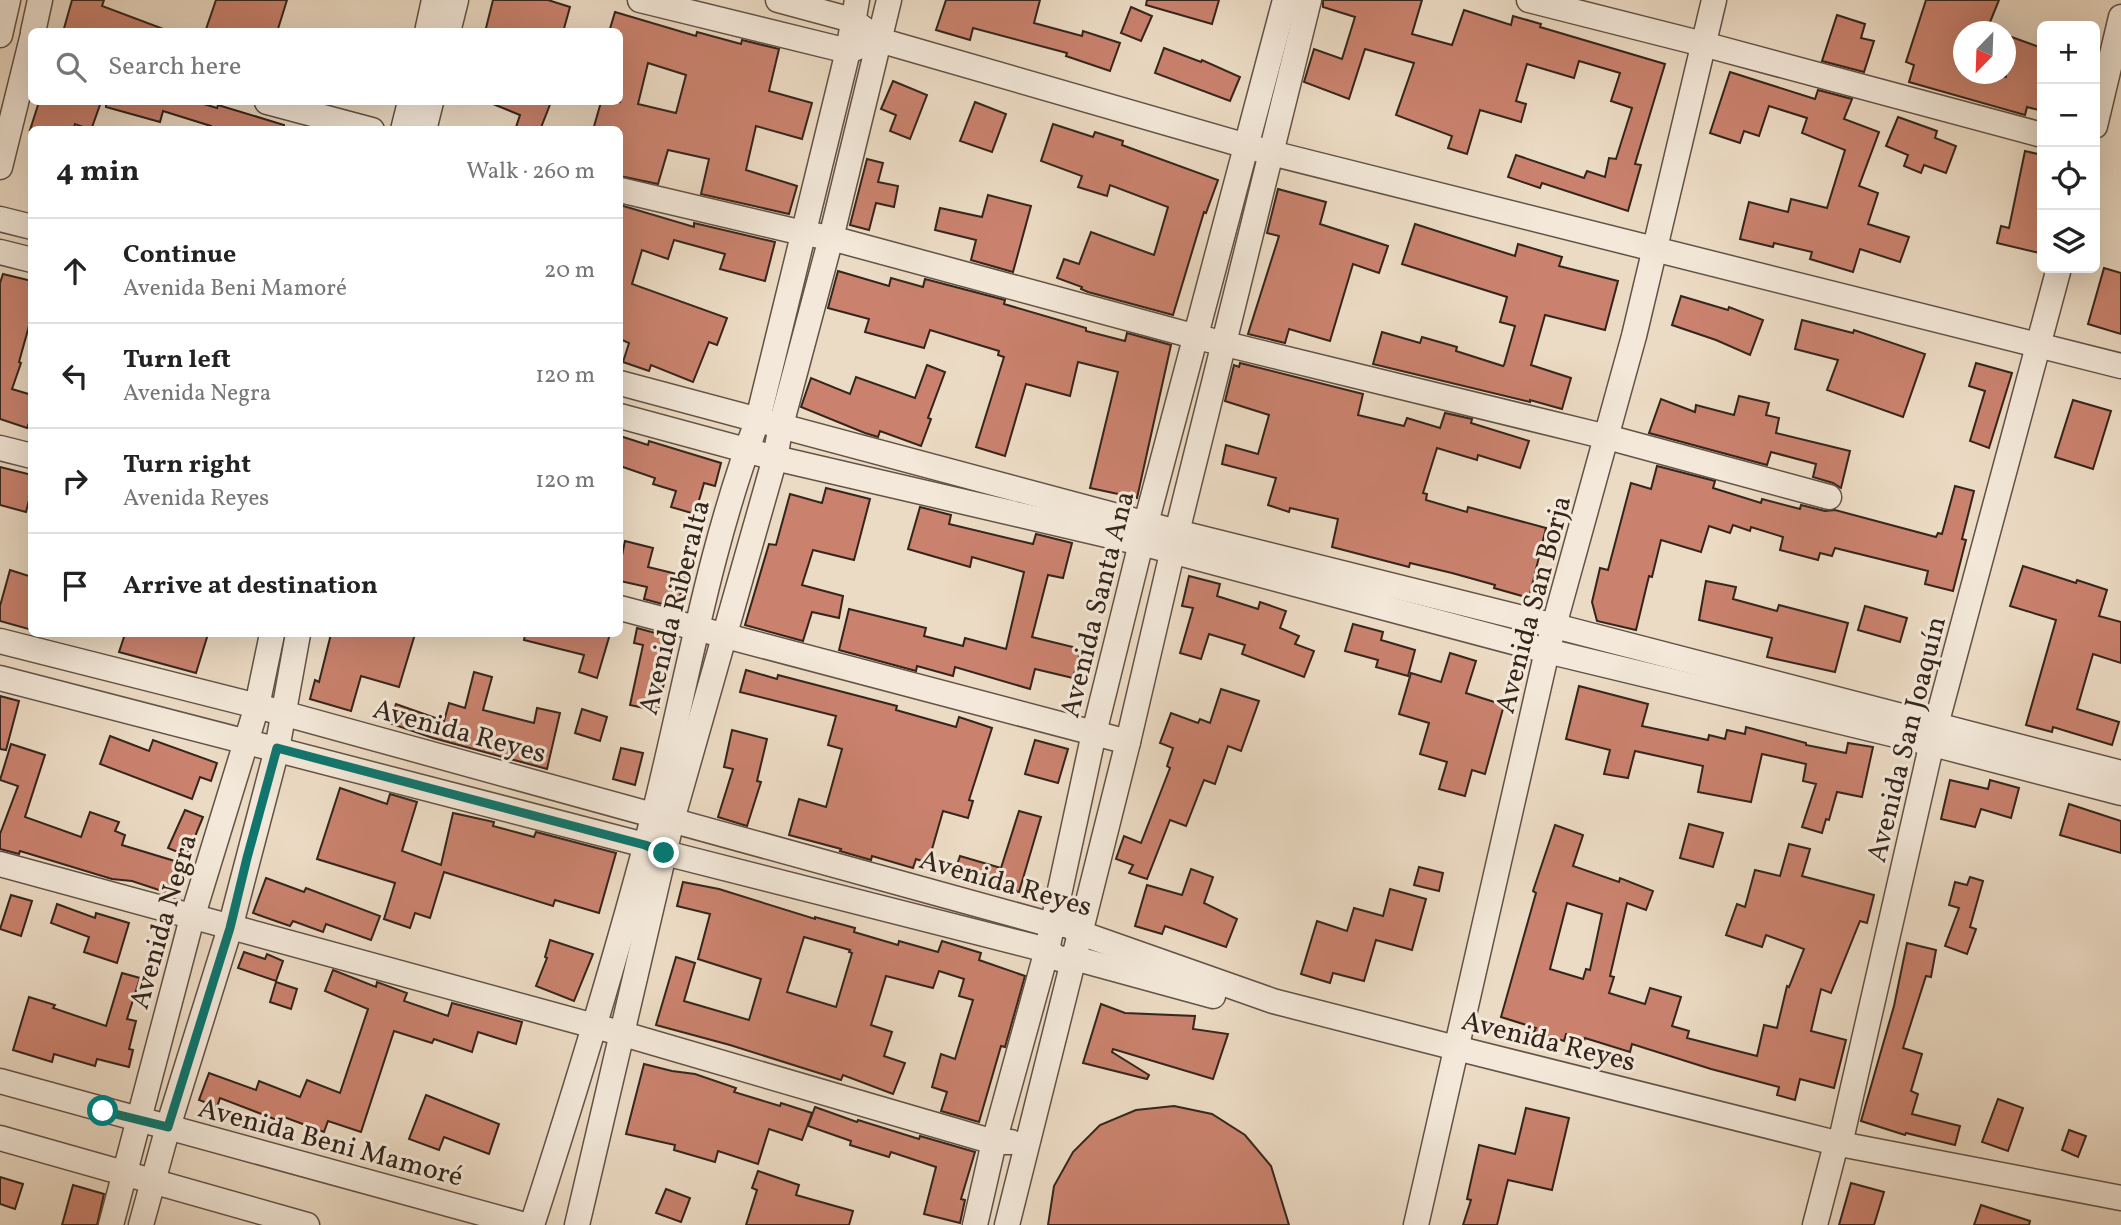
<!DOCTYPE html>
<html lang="en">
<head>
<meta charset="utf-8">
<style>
	:root { --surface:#fff; --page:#f2f2f2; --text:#222; --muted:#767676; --line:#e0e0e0 }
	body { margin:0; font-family:Vollkorn,serif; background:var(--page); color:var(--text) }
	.controls { position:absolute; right:21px; top:21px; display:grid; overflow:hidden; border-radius:10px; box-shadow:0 7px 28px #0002 }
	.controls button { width:63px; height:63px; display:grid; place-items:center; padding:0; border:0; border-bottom:2px solid var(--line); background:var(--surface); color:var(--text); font:35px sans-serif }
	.compass { position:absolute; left:1953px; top:21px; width:63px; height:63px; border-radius:50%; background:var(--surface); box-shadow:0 7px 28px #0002; rotate:203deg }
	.stop { position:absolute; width:21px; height:21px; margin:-16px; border:5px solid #0f766e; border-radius:50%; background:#fff }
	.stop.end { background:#0f766e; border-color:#fff; box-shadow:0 2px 7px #0008 }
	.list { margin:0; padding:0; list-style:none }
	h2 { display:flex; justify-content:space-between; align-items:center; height:91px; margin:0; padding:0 28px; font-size:30px }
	h2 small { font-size:23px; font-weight:400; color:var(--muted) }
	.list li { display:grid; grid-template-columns:46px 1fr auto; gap:21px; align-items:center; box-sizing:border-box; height:105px; padding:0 28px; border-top:2px solid var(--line) }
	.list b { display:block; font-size:26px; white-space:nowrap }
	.list p { margin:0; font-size:23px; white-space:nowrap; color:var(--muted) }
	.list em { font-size:23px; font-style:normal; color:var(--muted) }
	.icon { flex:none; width:38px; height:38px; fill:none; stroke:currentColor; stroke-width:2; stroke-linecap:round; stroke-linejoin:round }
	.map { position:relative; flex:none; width:2121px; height:1225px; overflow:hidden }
	.search { position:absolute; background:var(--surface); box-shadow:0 7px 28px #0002; left:28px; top:28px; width:595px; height:77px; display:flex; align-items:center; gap:18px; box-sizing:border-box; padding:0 24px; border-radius:10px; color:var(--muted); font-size:26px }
	.panel { position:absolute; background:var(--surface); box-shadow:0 7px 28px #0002; left:28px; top:126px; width:595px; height:511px; border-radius:10px }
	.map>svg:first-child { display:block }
	.building { fill:#ca826e; stroke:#34251c; stroke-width:2; fill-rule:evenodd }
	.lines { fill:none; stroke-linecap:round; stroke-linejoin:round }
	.minor-casing { stroke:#625246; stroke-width:27 }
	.minor { stroke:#f3e8d9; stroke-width:24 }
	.route { stroke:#0f766e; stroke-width:9 }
	.labels { text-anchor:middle; stroke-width:6; stroke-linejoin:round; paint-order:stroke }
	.street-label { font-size:28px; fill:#34251c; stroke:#f3e8d9 }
</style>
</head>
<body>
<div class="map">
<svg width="2121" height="1225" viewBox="0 0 2121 1225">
	<rect width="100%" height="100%" fill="#ecdbc4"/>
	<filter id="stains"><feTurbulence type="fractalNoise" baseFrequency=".00286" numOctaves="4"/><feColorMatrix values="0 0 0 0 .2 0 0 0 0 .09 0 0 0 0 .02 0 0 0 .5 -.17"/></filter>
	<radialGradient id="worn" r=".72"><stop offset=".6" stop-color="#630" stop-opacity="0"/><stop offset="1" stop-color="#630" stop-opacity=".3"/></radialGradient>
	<!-- building -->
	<g class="building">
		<path d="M72 0H104L102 6 166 30V32H63Z"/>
		<path d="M216 0H287L277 32H205Z"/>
		<path d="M493 0H548L570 7 563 32H485Z"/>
		<path d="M946 0H1040L1034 23 1082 36 1083 31 1120 43 1110 71 1066 56 1067 53 973 28 970 40 936 30Z"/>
		<path d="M1147 0H1219L1212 24 1146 5Z"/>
		<path d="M1323 0H1422L1412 34 1452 45 1464 10 1511 25 1513 16 1541 24 1540 27 1665 64 1635 164 1641 165 1628 211 1542 183 1540 188 1508 177 1516 155 1584 178 1587 171 1605 177 1609 158 1616 159 1632 108 1611 101 1620 73 1579 61 1574 78 1527 64 1516 101 1526 104 1521 122 1480 110 1467 154 1448 148 1452 136 1396 115 1414 63 1365 49 1349 99 1304 82 1314 49 1342 59 1355 17 1323 7Z"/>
		<path d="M1926 0H1999L1986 32H1964V74H1994L2006 77V35L2042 48V111L2027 107 2025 115 1909 82 1914 65 1906 62Z"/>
		<path d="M1131 7 1152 16 1141 41 1121 33Z"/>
		<path d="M615 12 696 36 697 32 741 44 742 40 779 49 769 91 812 103 802 139 756 126 746 170 797 186 789 214 701 194 709 159 668 150 658 184 620 176V130H593L601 102H620V32H609ZM648 63 686 75 676 113 638 104Z"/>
		<path d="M1837 15 1865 24 1861 38 1874 41 1864 72 1822 61Z"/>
		<path d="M1164 48 1201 62 1202 60 1240 77 1230 101 1155 73Z"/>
		<path d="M1730 72 1815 99 1818 90 1852 99 1844 119 1879 132 1859 186 1878 193 1868 224 1909 237 1900 262 1860 249 1853 272 1810 259 1812 252 1774 243 1773 247 1740 239 1749 202 1788 212 1791 199 1827 208 1845 150 1802 133 1807 118 1769 106 1759 136 1744 131 1740 143 1710 133Z"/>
		<path d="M893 81 927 95 910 139 890 131 896 115 881 109Z"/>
		<path d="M39 102H101L91 130 75 124 73 130H30Z"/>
		<path d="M106 102H197L217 108 218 105 284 125V130H210L211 126 163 111 160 122 106 107Z"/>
		<path d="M488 102H551L540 130H515L520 115Z"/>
		<path d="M975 102 1006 114 992 152 960 141Z"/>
		<path d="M1898 117 1937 131 1935 138 1956 146 1946 173 1924 165 1921 173 1904 166 1908 155 1886 146Z"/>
		<path d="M1053 124 1093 137 1095 132 1123 141 1122 145 1218 180 1206 213 1204 212 1173 315 1088 292 1081 289 1082 287 1057 278 1064 259 1079 264 1091 232 1154 255 1168 207 1110 185 1107 196 1078 187 1082 176 1041 161Z"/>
		<path d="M2025 151 2042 155V238L2039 253 1997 243 2001 226 2009 228Z"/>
		<path d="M867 159 883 163 878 182 898 186 894 207 876 203 869 230 850 225Z"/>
		<path d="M1278 189 1326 202 1320 224 1388 246 1379 273 1353 264 1330 341 1289 329 1285 343 1248 334 1279 236 1267 233Z"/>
		<path d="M988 195 1031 206 1013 272 971 260 976 240 935 230 940 208 982 217Z"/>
		<path d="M620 205 694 227V223L775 242 765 281 720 269 725 254 674 240 668 259 642 250 632 284 727 318 717 345 709 342 693 382 651 365 649 371 623 362 629 343 620 339Z"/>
		<path d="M1415 224 1515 256 1518 244 1562 257 1559 266 1618 281 1605 330 1545 315 1531 365 1571 378 1562 409 1530 400V402L1373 364 1382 332 1420 343 1422 337 1457 347 1456 351 1503 366 1504 365 1515 326 1500 322 1507 297 1402 264Z"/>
		<path d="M2104 268 2121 273V334L2088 324Z"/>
		<path d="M838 271 889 286 891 278 923 287 925 279 1005 300 1004 304 1086 328V331L1125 341 1127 333 1171 345 1137 498 1090 488 1118 372 1078 362 1070 396 1026 384 1005 456 976 447 1004 357 998 355 999 351 930 330 924 348 865 332 869 319 828 308Z"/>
		<path d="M3 274 32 281V315L19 362 21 363 12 389 32 395V415L27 428 0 419V283Z"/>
		<path d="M1681 296 1728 310 1729 307 1763 320 1750 355 1716 340 1672 325Z"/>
		<path d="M1802 320 1853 333 1854 330 1925 354 1903 417 1827 390 1838 360 1795 349Z"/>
		<path d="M1240 363 1363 394 1358 415 1404 426 1407 418 1440 428 1445 413 1472 419 1471 423 1529 441 1520 468 1478 455 1477 460 1437 448 1423 493 1427 494 1426 500 1467 512 1468 507 1546 528 1529 598 1494 588 1495 585 1452 573 1410 563 1409 567 1332 547 1338 519 1290 508 1289 512 1268 505 1276 478 1222 464 1226 445 1258 454 1269 415 1225 401 1234 365 1239 367Z"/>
		<path d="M1976 363 2012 373 1989 448 1970 441 1985 391 1969 386Z"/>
		<path d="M927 365 945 372 928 418 931 419 921 446 880 431 878 437 865 433 801 407 811 378 850 394 856 377 915 398Z"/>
		<path d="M1739 396 1769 403 1766 415 1779 418 1776 433 1850 451 1841 488 1833 483 1813 477 1816 464 1771 452 1767 465 1649 433 1661 399 1695 412 1696 405 1734 415Z"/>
		<path d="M2073 400 2111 411 2093 469 2055 457Z"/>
		<path d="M620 436 648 445 649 441 721 463 715 486 704 483 695 514 671 507 676 491 653 484 655 478 620 466Z"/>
		<path d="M1657 466 1715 481 1713 488 1761 503 1762 499 1800 509 1801 505 1825 511 1835 510 1936 537 1938 533 1942 534 1955 486 1974 491 1962 539 1966 540 1953 591 1925 584 1928 571 1835 548 1832 556 1820 553 1818 560 1780 550 1783 537 1751 527 1750 531 1733 525 1730 533 1709 526 1701 552 1661 540 1652 577 1649 576 1636 630 1597 621 1592 602 1600 568 1608 570 1631 483 1651 489Z"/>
		<path d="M0 467 32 475V488L26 512 0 505Z"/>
		<path d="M826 488 870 499 854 560 813 550 802 585 843 596 839 618 812 612 803 641 745 625 769 544 776 545 790 494 822 503Z"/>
		<path d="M920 507 951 515 949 524 1033 544 1036 534 1072 543 1063 578 1048 575 1032 637 1081 649 1073 678 1035 669 1030 689 955 667 953 676 917 666 916 671 839 650 849 609 926 628 924 636 963 646 965 638 1006 649 1024 572 972 557 970 567 908 549Z"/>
		<path d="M625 541 653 548 648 567 685 576 677 608 644 599 647 587 620 581V565Z"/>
		<path d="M2023 566 2076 583 2077 580 2107 590 2099 616 2121 622V663L2093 654 2077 709 2119 722 2112 745 2053 727 2052 732 2026 725 2056 620 2010 606Z"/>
		<path d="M10 570 32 577V630L0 621V606Z"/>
		<path d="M1189 576 1220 584 1217 596 1258 609 1260 602 1286 611 1280 628 1299 636 1295 644 1314 651 1304 677 1242 654 1245 645 1209 634 1201 659 1180 653 1193 608 1182 606Z"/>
		<path d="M1706 581 1736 587 1733 599 1777 611 1779 605 1848 623 1835 672 1767 657 1772 638 1699 620Z"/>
		<path d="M1865 606 1907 618 1900 642 1858 630Z"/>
		<path d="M1353 624 1383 632 1381 640 1415 650 1408 676 1376 667 1378 660 1345 651Z"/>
		<path d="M637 628 670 637V640H673L658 711 630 705 643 645 634 643Z"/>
		<path d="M125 634H208L196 673 119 652Z"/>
		<path d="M331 634H415L399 687 361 676 351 711 310 699 315 680 319 682Z"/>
		<path d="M525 634H610L597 678 579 672 584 655 524 640Z"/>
		<path d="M1450 653 1476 661 1466 693 1504 705 1485 774 1472 770 1465 796 1439 789 1447 762 1420 754 1429 723 1399 714 1411 673 1441 682Z"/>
		<path d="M746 670 777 679 778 675 897 706 896 710 956 727 959 717 992 728 969 800 973 801 968 818 943 811 928 863 916 859 913 868 872 856 871 860 840 851 841 849 789 835 799 799 826 807 842 749 828 745 836 716 740 692Z"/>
		<path d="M474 672 492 677 483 710 534 723 537 708 560 713 547 769 433 738 389 723 396 704 444 721 449 703 465 708Z"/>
		<path d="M1579 686 1648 704 1642 726 1708 740 1709 735 1725 739 1727 730 1745 734 1746 727 1806 743V745L1846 753 1848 743 1873 747 1862 797 1837 792 1829 820 1826 819 1822 833 1802 827 1816 784 1803 781 1806 764 1762 754 1751 802 1698 792 1703 766 1635 751 1628 778 1604 774 1610 750 1566 739Z"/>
		<path d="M1221 689 1259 701 1241 751 1228 746 1215 784 1204 780 1186 826 1170 820 1147 879 1129 873 1133 865 1116 859 1124 836 1141 843 1170 768 1167 766 1173 748 1160 743 1171 713 1198 723 1200 719 1210 723Z"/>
		<path d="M0 696 19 701 6 750 0 749Z"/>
		<path d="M582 709 607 717 600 741 575 733Z"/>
		<path d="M732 730 767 739 757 781 761 782 747 826 718 817 733 769 724 767Z"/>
		<path d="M110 736 149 751 153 740 217 763 211 781 200 777 192 799 100 764Z"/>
		<path d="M1035 740 1068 749 1058 783 1025 774Z"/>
		<path d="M11 744 45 755 25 817 81 837 90 812 119 822 115 831 125 835 122 845 178 862 168 893 132 881 112 879 20 851 19 854 0 849V834L18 786 0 780Z"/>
		<path d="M621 748 643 753 635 785 613 779Z"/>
		<path d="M1950 780 1988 789 1990 780 2019 788 2011 818 1981 809 1975 827 1941 819Z"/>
		<path d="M340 788 387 804 390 794 417 802 402 851 441 865 453 813 494 822 493 826 534 837 536 832 616 853 599 913 555 900 553 906 444 872 430 918 415 913 410 928 384 919 395 883 317 859Z"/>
		<path d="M2069 804 2121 821V853L2060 835Z"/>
		<path d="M185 810 203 817 187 856 168 848Z"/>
		<path d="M1019 811 1041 817 1019 892 954 874 960 856 1001 868Z"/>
		<path d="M1689 824 1723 833 1713 867 1680 858Z"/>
		<path d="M1555 825 1583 835 1573 866 1619 882 1620 878 1653 891 1646 910 1627 903 1610 976 1614 977 1609 993 1645 1004 1650 988 1681 997 1672 1026 1689 1031 1687 1038 1757 1056 1764 1025 1777 1028 1787 986 1789 987 1804 949 1766 935 1762 947 1726 935 1737 904 1745 907 1755 870 1780 876 1789 844 1810 849 1802 876 1874 895 1867 923 1860 921 1831 993 1821 989 1811 1031 1846 1040 1834 1088 1800 1079 1795 1100 1777 1095 1779 1087 1711 1069 1632 1044 1630 1052 1585 1038 1584 1041 1566 1034 1564 1041 1534 1032 1536 1028 1501 1017 1536 893 1533 891ZM1567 903 1602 914 1590 970 1586 969 1583 979 1550 969Z"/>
		<path d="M1419 867 1443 873 1439 891 1414 885Z"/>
		<path d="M1191 869 1213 877 1204 903 1237 919 1226 947 1165 926 1162 934 1135 926 1147 885 1182 895Z"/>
		<path d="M1970 877 1983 881 1970 927 1976 929 1967 954 1945 946 1959 908 1949 905 1955 882 1967 885Z"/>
		<path d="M266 878 304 892 306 888 380 916 371 940 326 924 323 932 293 921 290 926 253 913Z"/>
		<path d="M683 882 719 889 815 919V917L855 928 854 932 898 945 899 941 938 952 942 941 981 953 979 960 1025 976 1005 1047 1001 1046 979 1122 941 1111 947 1092 932 1087 941 1054 955 1059 973 1000 959 996 964 979 939 971 933 988 886 976 871 1025 892 1032 884 1056 905 1063 893 1094 843 1075 841 1080 730 1045 656 1025 676 957 695 963 684 1001 749 1020 761 979 698 959 710 914 677 906ZM804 937 850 950 849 952 852 953 836 1007 787 992Z"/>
		<path d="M1390 889 1426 899 1412 950 1376 940 1364 981 1333 973 1330 983 1301 974 1317 921 1347 931 1354 908 1383 916Z"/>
		<path d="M11 895 32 901 21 936 0 929Z"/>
		<path d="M57 904 95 918 96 913 129 923 117 963 84 952 89 937 51 923Z"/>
		<path d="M550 940 593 954 574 1001 536 986 547 958 545 957Z"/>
		<path d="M1907 943 1936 950 1931 977 1926 976 1903 1048 1922 1054 1911 1091 1918 1094 1912 1114 1960 1126 1955 1145 1906 1133 1905 1135 1861 1121 1894 1006Z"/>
		<path d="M244 952 265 959 267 954 283 961 276 981 238 968Z"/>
		<path d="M333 970 376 987 377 982 407 993 404 1001 448 1016 452 1003 522 1022 516 1044 478 1032 472 1052 434 1039 432 1043 394 1031 361 1132 328 1121 324 1132 284 1117 282 1122 220 1098 217 1107 199 1100 209 1073 256 1090 259 1081 300 1097 307 1080 340 1093 368 1009 325 991Z"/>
		<path d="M122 973 140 978 127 1019 136 1021 129 1049 133 1050 129 1067 97 1059 95 1066 54 1054 52 1062 13 1050 29 997 55 1005 53 1008 106 1026Z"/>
		<path d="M276 982 297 989 291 1009 270 1002Z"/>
		<path d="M1101 1004 1125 1013 1195 1016 1193 1029 1228 1034 1213 1079 1113 1049 1112 1052 1149 1075 1147 1079 1083 1063Z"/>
		<path d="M644 1064 672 1071 695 1074 736 1088 734 1092 780 1106 781 1103 812 1113 802 1140 769 1129 758 1164 718 1151 715 1162 674 1150 675 1145 626 1134Z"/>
		<path d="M426 1095 499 1124 489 1154 444 1137 439 1150 409 1139Z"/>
		<path d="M1998 1099 2023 1108 2008 1151 1982 1142Z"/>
		<path d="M1174 1106 1212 1114 1245 1135 1271 1166 1289 1225H1048L1054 1186 1073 1152 1100 1125 1136 1110Z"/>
		<path d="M815 1107 857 1122 858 1120 919 1139 920 1136 975 1152 961 1199 965 1200 960 1223 924 1214 936 1167 891 1152 889 1157 850 1145 851 1141 808 1126Z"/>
		<path d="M1526 1108 1569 1118 1552 1190 1508 1180 1497 1225H1463L1471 1200 1467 1199 1479 1145 1515 1154Z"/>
		<path d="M2069 1130 2086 1136 2078 1157 2062 1150Z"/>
		<path d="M758 1171 799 1185 796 1195 853 1211 849 1225H746L757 1190 752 1188Z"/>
		<path d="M0 1177 23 1184 15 1209 0 1204Z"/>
		<path d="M1851 1183 1884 1192 1874 1225H1839Z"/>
		<path d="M73 1185 104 1194 97 1225H62Z"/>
		<path d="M666 1189 690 1198 681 1222 656 1213Z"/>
		<path d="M1981 1205 2030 1221 2029 1225H1974Z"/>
	</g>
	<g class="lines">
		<!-- minor casing -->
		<g class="minor-casing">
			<g id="minor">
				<path d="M640 0 848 51 864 45"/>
				<path d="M778 0 852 20 879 40 1271 153 2121 366"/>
				<path d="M1529 0 1703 44 2042 135"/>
				<path d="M33 32 40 0"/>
				<path d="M427 32 434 0"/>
				<path d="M448 32 456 0"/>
				<path d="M0 35 8 0"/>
				<path d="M267 102 372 130"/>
				<path d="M2095 126 2121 17"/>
				<path d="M403 130 410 102"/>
				<path d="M424 130 431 102"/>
				<path d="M0 167 32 38"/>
				<path d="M620 190 803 233 831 238 1197 337 1607 437 1829 497"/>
				<path d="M0 219 32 227"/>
				<path d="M0 252 32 260"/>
				<path d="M620 383 1177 532 1555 626 2121 773"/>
				<path d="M620 416 775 458 1141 543 1547 651 1933 744 2121 793"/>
				<path d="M0 448 32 456"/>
				<path d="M620 608 1128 742"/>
				<path d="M0 641 257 706 1052 925H1068L1080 933 1273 1001 1456 1048 1840 1144 2121 1198"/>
				<path d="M0 678 645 845 665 853 1047 950 1059 959 1074 958 1213 996"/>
				<path d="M0 864 620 1033 994 1142H1011"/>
				<path d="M0 1081 525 1225"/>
				<path d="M0 1138 307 1225"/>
				<path d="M111 1225 192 918 257 706 272 634"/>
				<path d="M141 1225 168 1127 230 928 277 749 298 634"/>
				<path d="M532 1225C576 1089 618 952 654 814 687 682 709 547 758 419L848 51 857 0"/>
				<path d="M577 1225 672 820 775 458 781 425 831 238 889 0"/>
				<path d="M975 1225 994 1142 1047 950 1094 733 1146 523 1285 0"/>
				<path d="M1007 1225 1128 742 1177 532 1309 0"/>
				<path d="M1416 1225 1547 651 1634 336 1714 0"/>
				<path d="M1815 1225 1834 1152 1840 1144 1936 725 2059 268"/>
			</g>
		</g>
		<!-- minor -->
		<use href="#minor" class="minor"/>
	</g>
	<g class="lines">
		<!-- route -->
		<path class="route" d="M103 1111 168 1127 230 928 247 858 277 748 645 845 664 853"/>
	</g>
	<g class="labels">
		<!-- street labels -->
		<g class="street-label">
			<text transform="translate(1096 604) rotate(-76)" y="10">Avenida Santa Ana</text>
			<text transform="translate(1532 604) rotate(-75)" y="10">Avenida San Borja</text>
			<text transform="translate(673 607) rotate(-76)" y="10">Avenida Riberalta</text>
			<text transform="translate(460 730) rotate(15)" y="10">Avenida Reyes</text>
			<text transform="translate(1905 739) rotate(-76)" y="10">Avenida San Joaquín</text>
			<text transform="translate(1006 882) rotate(16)" y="10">Avenida Reyes</text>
			<text transform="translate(162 921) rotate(-74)" y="10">Avenida Negra</text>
			<text transform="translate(1549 1040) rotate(14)" y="10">Avenida Reyes</text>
			<text transform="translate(331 1141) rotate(15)" y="10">Avenida Beni Mamoré</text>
		</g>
	</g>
	<rect width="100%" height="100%" filter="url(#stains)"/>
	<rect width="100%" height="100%" fill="url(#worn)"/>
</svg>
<div class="controls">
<button>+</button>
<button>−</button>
<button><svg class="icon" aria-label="locate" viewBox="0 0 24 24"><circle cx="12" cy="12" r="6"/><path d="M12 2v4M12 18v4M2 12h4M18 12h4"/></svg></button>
<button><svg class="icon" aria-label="layers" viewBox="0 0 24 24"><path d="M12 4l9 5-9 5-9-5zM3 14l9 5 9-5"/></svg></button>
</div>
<svg class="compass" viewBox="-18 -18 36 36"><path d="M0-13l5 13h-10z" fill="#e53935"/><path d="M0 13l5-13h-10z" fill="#767676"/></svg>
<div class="stop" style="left:103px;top:1111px"></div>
<div class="stop end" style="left:664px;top:853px"></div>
<div class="search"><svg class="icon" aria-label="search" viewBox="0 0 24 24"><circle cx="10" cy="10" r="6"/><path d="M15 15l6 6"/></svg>Search here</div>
<section class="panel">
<h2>4 min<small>Walk · 260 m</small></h2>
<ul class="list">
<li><svg class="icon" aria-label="ahead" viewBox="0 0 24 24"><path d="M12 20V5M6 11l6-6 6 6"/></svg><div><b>Continue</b><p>Avenida Beni Mamoré</p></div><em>20 m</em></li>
<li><svg class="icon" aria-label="left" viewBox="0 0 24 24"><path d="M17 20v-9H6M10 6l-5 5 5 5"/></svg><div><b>Turn left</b><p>Avenida Negra</p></div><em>120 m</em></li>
<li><svg class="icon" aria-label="right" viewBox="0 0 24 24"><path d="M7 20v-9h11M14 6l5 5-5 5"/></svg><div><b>Turn right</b><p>Avenida Reyes</p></div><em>120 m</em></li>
<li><svg class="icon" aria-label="arrive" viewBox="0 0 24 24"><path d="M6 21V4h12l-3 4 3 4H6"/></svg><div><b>Arrive at destination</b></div></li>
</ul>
</section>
</div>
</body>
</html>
